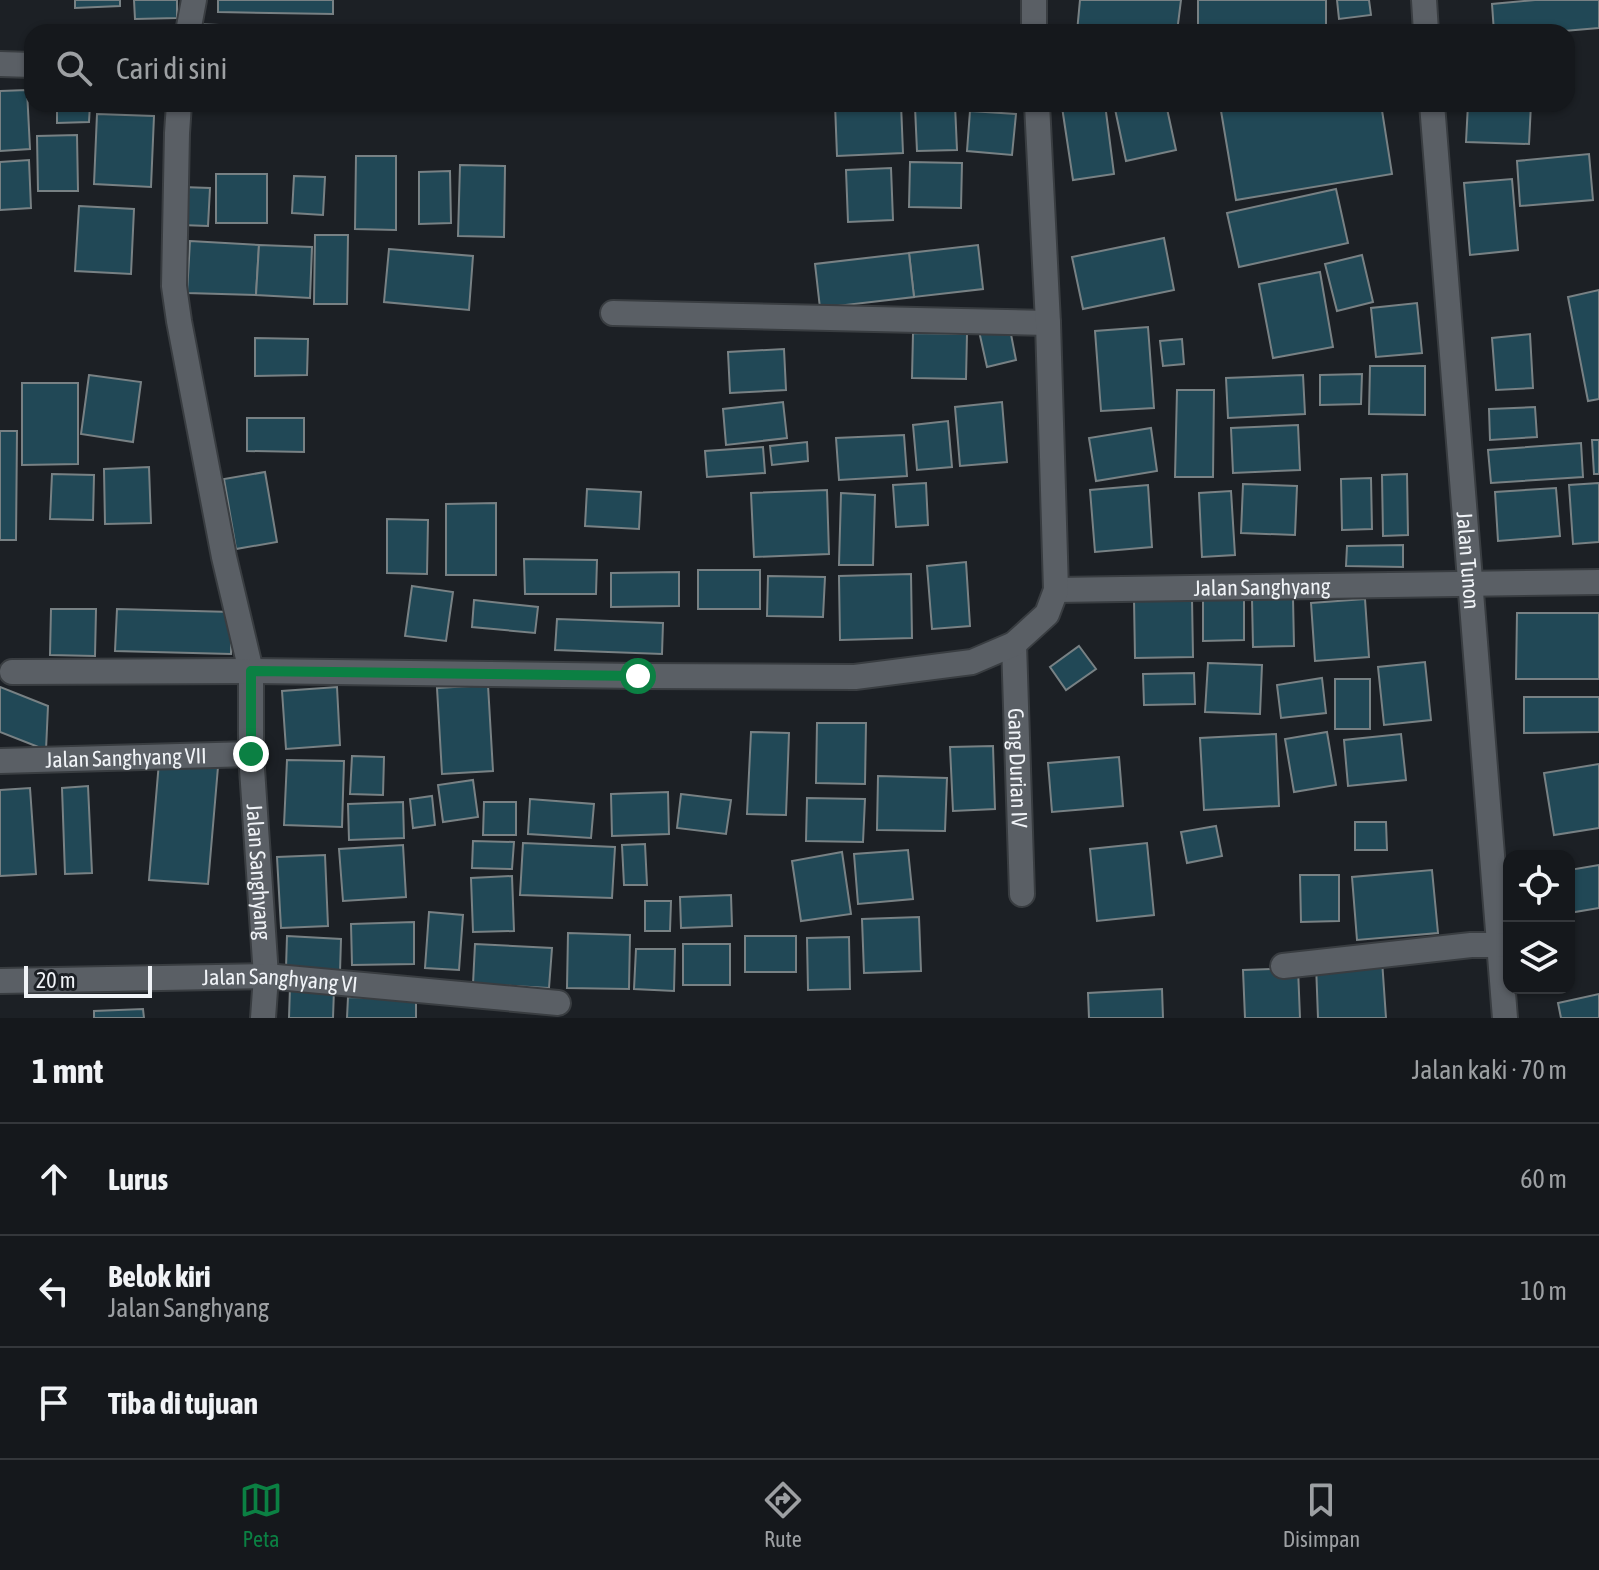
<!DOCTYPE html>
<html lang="id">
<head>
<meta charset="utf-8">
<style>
	:root { --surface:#15181c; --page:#1e2125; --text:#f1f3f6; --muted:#9da0a3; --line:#34373b; --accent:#0b8043 }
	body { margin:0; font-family:"Asap Condensed",sans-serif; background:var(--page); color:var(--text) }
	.controls { position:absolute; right:24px; bottom:24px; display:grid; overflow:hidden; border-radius:16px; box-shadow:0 2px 6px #0004 }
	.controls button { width:72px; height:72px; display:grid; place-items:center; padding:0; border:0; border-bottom:2px solid var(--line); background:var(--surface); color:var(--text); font:40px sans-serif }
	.scale { position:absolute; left:24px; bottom:20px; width:128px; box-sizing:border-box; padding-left:8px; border:4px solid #f0f3f7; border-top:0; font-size:22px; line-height:28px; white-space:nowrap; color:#f0f3f7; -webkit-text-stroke:6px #1c2025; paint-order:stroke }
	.stop { position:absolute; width:24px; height:24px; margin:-18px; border:6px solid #0b8043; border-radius:50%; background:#fff }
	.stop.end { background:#0b8043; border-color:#fff; box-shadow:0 2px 8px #0008 }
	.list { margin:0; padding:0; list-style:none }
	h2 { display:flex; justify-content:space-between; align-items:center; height:104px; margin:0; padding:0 32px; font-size:34px }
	h2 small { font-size:26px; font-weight:400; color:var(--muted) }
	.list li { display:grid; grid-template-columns:52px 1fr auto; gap:24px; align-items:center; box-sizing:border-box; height:112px; padding:0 32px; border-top:2px solid var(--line) }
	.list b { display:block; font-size:30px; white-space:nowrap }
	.list p { margin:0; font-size:26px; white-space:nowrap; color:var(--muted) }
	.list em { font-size:26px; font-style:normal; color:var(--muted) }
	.icon { flex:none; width:44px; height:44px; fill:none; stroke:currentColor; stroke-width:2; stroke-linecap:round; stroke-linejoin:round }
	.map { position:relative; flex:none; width:1599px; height:1018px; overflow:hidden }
	.search { position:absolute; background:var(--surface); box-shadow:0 2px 6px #0004; left:24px; right:24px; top:24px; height:88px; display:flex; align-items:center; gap:20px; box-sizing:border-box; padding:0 28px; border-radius:24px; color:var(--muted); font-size:30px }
	.sheet { height:440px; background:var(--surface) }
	nav { display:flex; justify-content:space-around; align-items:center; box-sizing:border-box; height:112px; border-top:2px solid var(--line); background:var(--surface); font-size:22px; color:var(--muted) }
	nav a { display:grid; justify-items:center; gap:4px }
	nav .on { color:var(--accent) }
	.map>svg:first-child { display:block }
	.building { fill:#214856; stroke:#788184; stroke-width:2 }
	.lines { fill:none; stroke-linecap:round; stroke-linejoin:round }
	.street-casing { stroke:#393d41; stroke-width:28 }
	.street { stroke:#5a5f65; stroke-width:24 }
	.route { stroke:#0b8043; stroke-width:10 }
	.labels { text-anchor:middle; stroke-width:7; stroke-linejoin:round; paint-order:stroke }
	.street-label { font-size:22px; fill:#f0f3f7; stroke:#1c2025 }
</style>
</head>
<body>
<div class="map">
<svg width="1599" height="1018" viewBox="0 0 1599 1018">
	<rect width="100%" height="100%" fill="#1c2025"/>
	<!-- building -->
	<g class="building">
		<path d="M75 0H120V6L75 8Z"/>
		<path d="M134 0H177V18L135 19Z"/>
		<path d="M218 0H333V14L218 12Z"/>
		<path d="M1080 0H1181L1177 32H1077Z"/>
		<path d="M1198 0H1326V31L1198 30Z"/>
		<path d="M1337 0H1369L1371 15 1339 19Z"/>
		<path d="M1535 0H1599V28L1552 32H1494L1492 4Z"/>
		<path d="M195 24 272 27V32H195Z"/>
		<path d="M27 90 30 149 0 151V91Z"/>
		<path d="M57 104H90L89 122 57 123Z"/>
		<path d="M835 104H901L903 153 837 156Z"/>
		<path d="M1083 104H1105L1114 174 1073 180 1062 107Z"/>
		<path d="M1139 104H1166L1176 150 1126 161 1115 109Z"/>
		<path d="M1226 104H1381L1392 174 1236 200 1220 105Z"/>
		<path d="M1468 104H1531L1529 144 1466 142Z"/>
		<path d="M955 105 957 150 917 151 915 107Z"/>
		<path d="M970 111 1016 114 1012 155 967 151Z"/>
		<path d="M97 114 154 116 151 187 94 184Z"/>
		<path d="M77 135 78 191H38L37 136Z"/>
		<path d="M1589 154 1593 200 1520 206 1517 161Z"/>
		<path d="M356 156H396V230L355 229Z"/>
		<path d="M29 160 31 208 0 210V162Z"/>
		<path d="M910 162 962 163 961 208 909 207Z"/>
		<path d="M460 165 505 166 504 237 458 236Z"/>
		<path d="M891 168 893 220 848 222 846 170Z"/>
		<path d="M450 171 451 223 419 224V172Z"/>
		<rect x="216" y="174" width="51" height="49"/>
		<path d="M294 176 325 177 323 215 292 213Z"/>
		<path d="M1512 179 1518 250 1470 255 1464 183Z"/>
		<path d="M182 187 210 188 208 226 181 225Z"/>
		<path d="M1336 189 1348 243 1239 267 1227 213Z"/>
		<path d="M79 206 134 209 131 274 75 271Z"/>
		<path d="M315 235H348L347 304H314Z"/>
		<path d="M1164 238 1174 290 1083 309 1072 257Z"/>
		<path d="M190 241 259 245 256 295 187 293Z"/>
		<path d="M259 245 312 247 310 298 256 295Z"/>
		<path d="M978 245 983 289 914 297 909 253Z"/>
		<path d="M389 249 473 256 469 310 384 302Z"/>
		<path d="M909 253 914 297 820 308 815 264Z"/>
		<path d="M1362 255 1373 302 1337 311 1325 264Z"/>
		<path d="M1320 272 1333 347 1273 358 1259 284Z"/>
		<path d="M1599 290V399L1588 401 1568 297Z"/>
		<path d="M1417 303 1422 353 1376 357 1371 308Z"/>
		<path d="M1009 324 1016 360 987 367 979 331Z"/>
		<path d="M1148 327 1154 408 1101 411 1095 331Z"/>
		<path d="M913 333 967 334 966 379 912 378Z"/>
		<path d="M1530 334 1533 388 1496 390 1492 338Z"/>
		<path d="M255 338 308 339 307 375 255 376Z"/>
		<path d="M1182 339 1184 364 1163 366 1160 341Z"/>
		<path d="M784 349 786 390 730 393 728 352Z"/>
		<path d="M1370 366H1425V415L1369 414Z"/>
		<path d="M1362 374 1361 404 1320 405V375Z"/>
		<path d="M89 375 141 382 133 442 81 434Z"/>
		<path d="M1303 375 1305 414 1228 418 1226 378Z"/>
		<path d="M22 383H78V464L22 465Z"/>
		<path d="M1177 390H1214L1213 477H1175Z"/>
		<path d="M783 402 787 438 726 445 723 409Z"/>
		<path d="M1002 402 1007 462 960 466 955 407Z"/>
		<path d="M1535 407 1537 437 1490 440 1489 409Z"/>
		<path d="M247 418H304V452L247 451Z"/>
		<path d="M948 421 952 467 917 470 913 425Z"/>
		<path d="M1298 425 1300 470 1233 473 1231 428Z"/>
		<path d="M1151 428 1157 471 1096 481 1089 438Z"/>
		<path d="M0 431H17L16 540H0Z"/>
		<path d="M904 435 907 476 839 480 836 438Z"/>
		<path d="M1592 440H1599V474H1594Z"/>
		<path d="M807 442 808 461 772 465 770 446Z"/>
		<path d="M1581 443 1583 477 1491 483 1488 450Z"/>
		<path d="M763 447 765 473 707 477 705 451Z"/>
		<path d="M149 467 151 523 105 524 104 469Z"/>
		<path d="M265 472 277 542 236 549 224 479Z"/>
		<path d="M52 474 94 475 93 520 50 519Z"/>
		<path d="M1407 474 1408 535 1383 536 1382 475Z"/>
		<path d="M1371 478 1372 529 1342 530 1341 479Z"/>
		<path d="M926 483 928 525 896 527 893 485Z"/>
		<path d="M1599 483V542L1573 544 1569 485Z"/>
		<path d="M1243 484 1297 486 1295 535 1241 533Z"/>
		<path d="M1148 485 1152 547 1095 552 1090 490Z"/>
		<path d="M1556 488 1560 536 1498 541 1495 492Z"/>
		<path d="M587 489 641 492 639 529 585 526Z"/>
		<path d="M827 490 829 554 754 557 751 493Z"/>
		<path d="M1231 491 1235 555 1202 557 1199 493Z"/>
		<path d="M841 493 875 495 873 565H839Z"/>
		<path d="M496 503V575H446V504Z"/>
		<path d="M387 519 428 520 427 574 387 573Z"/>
		<path d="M1403 545V567L1346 566 1347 546Z"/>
		<path d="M524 559 597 560 596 594H525Z"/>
		<path d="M966 562 970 626 932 629 927 566Z"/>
		<rect x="698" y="570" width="62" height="39"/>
		<path d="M679 572V606L611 607V573Z"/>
		<path d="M911 574 912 638 840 640 839 576Z"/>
		<path d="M768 576 825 577 823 617 767 616Z"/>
		<path d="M412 586 453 592 446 641 405 636Z"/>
		<path d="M1192 598 1193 657 1135 658 1134 599Z"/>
		<path d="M1293 598 1294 646 1253 647 1252 599Z"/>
		<path d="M1203 599H1244V640L1203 641Z"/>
		<path d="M1365 599 1369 657 1315 661 1311 603Z"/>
		<path d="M474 600 538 607 535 633 472 627Z"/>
		<path d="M51 609H96L95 656 50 655Z"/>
		<path d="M117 609 232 612 231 654 115 651Z"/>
		<path d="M1517 613H1599V679H1516Z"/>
		<path d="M557 619 663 623 662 654 555 650Z"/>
		<path d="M1079 646 1096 669 1066 690 1050 667Z"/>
		<path d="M1425 662 1431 720 1384 725 1378 667Z"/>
		<path d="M1208 663 1262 665 1260 714 1205 712Z"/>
		<path d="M1194 673 1195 704 1144 705 1143 674Z"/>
		<path d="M1322 678 1326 713 1281 718 1277 685Z"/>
		<rect x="1335" y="679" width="35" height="50"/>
		<path d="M488 685 493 771 442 774 437 688Z"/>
		<path d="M0 687 48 706 46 750 0 732Z"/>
		<path d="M337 687 340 745 286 749 282 691Z"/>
		<path d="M1524 697H1599V732L1524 733Z"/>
		<path d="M817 723H866L865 784 816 783Z"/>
		<path d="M751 732 789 733 786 815 747 814Z"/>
		<path d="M1327 732 1336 785 1294 792 1285 739Z"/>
		<path d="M1276 734 1279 806 1204 810 1200 738Z"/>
		<path d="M1401 734 1406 780 1348 786 1344 740Z"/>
		<path d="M993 746 995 809 953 811 950 747Z"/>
		<path d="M352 756 384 757 383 795 350 794Z"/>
		<path d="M1119 757 1123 806 1052 812 1048 763Z"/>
		<path d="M287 760 344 761 342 827 284 825Z"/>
		<path d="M159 762 218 767 208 884 149 880Z"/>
		<path d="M1599 764V828L1554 835 1544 773Z"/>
		<path d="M878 776 947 778 945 831 877 830Z"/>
		<path d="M473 780 478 817 443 822 438 785Z"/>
		<path d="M88 786 92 873 65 874 62 788Z"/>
		<path d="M30 788 36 874 0 876V790Z"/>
		<path d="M668 792 669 834 612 836 611 794Z"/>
		<path d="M681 794 731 800 726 834 677 828Z"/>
		<path d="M432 796 435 825 413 828 410 799Z"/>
		<path d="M807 798 865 799 863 842 806 841Z"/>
		<path d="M530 799 594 804 591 838 528 834Z"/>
		<path d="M403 802 404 838 349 840 348 804Z"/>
		<path d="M484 802H516V835H483Z"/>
		<path d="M1355 822H1386L1387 850H1355Z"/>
		<path d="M1216 826 1222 856 1187 863 1181 832Z"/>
		<path d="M473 841 514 842 512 869 472 868Z"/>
		<path d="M523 843 615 847 612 898 520 895Z"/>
		<path d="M1147 843 1154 915 1097 921 1090 849Z"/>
		<path d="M645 844 647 885H624L622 845Z"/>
		<path d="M403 845 406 897 343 901 339 849Z"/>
		<path d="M908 850 913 899 858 904 854 854Z"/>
		<path d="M842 852 851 914 801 921 792 861Z"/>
		<path d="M325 855 328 926 281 928 277 857Z"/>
		<path d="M1599 865V908L1569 913V870Z"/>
		<path d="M1432 870 1438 933 1357 940 1352 877Z"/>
		<path d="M1300 875H1339V921L1301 922Z"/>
		<path d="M512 876 514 931 473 932 471 878Z"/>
		<path d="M731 895 732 926 681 928 680 897Z"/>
		<path d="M645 901H671L670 931H645Z"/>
		<path d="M429 912 463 915 459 970 425 968Z"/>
		<path d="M919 917 921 971 864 973 862 919Z"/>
		<path d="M414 922V964L352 965 351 924Z"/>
		<path d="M568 933 630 935 629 989 567 988Z"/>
		<path d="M287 936 341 939 340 972 286 968Z"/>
		<rect x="745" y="936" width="51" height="36"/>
		<path d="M849 937 850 989 808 990 807 938Z"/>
		<path d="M475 944 552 948 549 988 473 984Z"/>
		<rect x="683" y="944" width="47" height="41"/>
		<path d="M636 949H675L674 991 634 989Z"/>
		<path d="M1382 960 1386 1018H1318L1316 964Z"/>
		<path d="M1298 968 1300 1018H1245L1243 970Z"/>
		<path d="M290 987 334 989 333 1018H289Z"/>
		<path d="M1162 989 1163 1018H1089L1088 993Z"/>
		<path d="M1599 994V1018H1561L1558 1003Z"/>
		<path d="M348 997 416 999V1018H347Z"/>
		<path d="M143 1009 144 1018H94V1011Z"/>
	</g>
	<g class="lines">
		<!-- street casing -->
		<g class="street-casing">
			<g id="street">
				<path d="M1034 0V32"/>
				<path d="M1424 0 1426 32"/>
				<path d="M188 32 194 0"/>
				<path d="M0 64 32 65"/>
				<path id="s1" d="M179 104 177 133 174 286 179 321 224 557 251 671V754L266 976 263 1018"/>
				<path id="s2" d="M1432 104 1505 1018"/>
				<path d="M613 313 1048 323"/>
				<path id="s3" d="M1056 590 1599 582"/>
				<path id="s4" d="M1014 644 1022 894"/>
				<path d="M12 672 251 671 638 676 855 677 972 662 1014 644 1047 614 1056 590 1048 323 1037 104"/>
				<path id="s5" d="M0 761 251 754"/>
				<path d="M1283 966 1471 945H1498"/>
				<path id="s6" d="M0 981 266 976 558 1003"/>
			</g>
		</g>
		<!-- street -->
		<use href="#street" class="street"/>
	</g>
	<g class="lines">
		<!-- route -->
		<path class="route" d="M251 754V671L638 676"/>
	</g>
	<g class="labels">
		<!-- street labels -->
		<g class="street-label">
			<text dy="8" stroke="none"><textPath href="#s2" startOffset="458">Jalan Tunon</textPath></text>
			<text dy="8" stroke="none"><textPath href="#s3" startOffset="206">Jalan Sanghyang</textPath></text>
			<text dy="8" stroke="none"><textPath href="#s5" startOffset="126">Jalan Sanghyang VII</textPath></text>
			<text dy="8" stroke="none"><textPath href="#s4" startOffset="124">Gang Durian IV</textPath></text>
			<text dy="8" stroke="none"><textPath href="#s1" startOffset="776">Jalan Sanghyang</textPath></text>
			<text dy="8" stroke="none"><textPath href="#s6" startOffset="280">Jalan Sanghyang VI</textPath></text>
		</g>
	</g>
</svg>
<div class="controls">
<button><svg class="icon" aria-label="locate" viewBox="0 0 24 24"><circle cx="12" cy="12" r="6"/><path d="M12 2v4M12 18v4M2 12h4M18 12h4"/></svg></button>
<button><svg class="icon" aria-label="layers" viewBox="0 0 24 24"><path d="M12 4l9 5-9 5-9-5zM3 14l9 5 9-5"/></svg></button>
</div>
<div class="scale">20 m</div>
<div class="stop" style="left:638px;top:676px"></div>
<div class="stop end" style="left:251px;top:754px"></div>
<div class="search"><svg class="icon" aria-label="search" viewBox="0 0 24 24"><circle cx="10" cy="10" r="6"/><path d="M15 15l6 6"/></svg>Cari di sini</div>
</div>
<section class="sheet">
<h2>1 mnt<small>Jalan kaki · 70 m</small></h2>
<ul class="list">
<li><svg class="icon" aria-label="ahead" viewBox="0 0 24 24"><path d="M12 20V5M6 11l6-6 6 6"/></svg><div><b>Lurus</b></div><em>60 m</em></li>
<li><svg class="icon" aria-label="left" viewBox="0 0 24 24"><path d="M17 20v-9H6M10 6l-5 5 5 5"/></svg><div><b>Belok kiri</b><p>Jalan Sanghyang</p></div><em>10 m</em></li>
<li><svg class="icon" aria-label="arrive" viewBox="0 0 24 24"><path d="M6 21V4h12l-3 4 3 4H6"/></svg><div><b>Tiba di tujuan</b></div></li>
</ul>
</section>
<nav>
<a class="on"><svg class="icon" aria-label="map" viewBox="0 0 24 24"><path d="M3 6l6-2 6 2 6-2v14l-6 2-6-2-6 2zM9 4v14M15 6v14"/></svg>Peta</a>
<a><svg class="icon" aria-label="directions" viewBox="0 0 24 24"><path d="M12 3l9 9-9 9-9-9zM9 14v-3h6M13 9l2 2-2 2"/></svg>Rute</a>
<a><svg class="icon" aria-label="saved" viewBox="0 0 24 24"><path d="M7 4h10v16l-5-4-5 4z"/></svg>Disimpan</a>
</nav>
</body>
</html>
